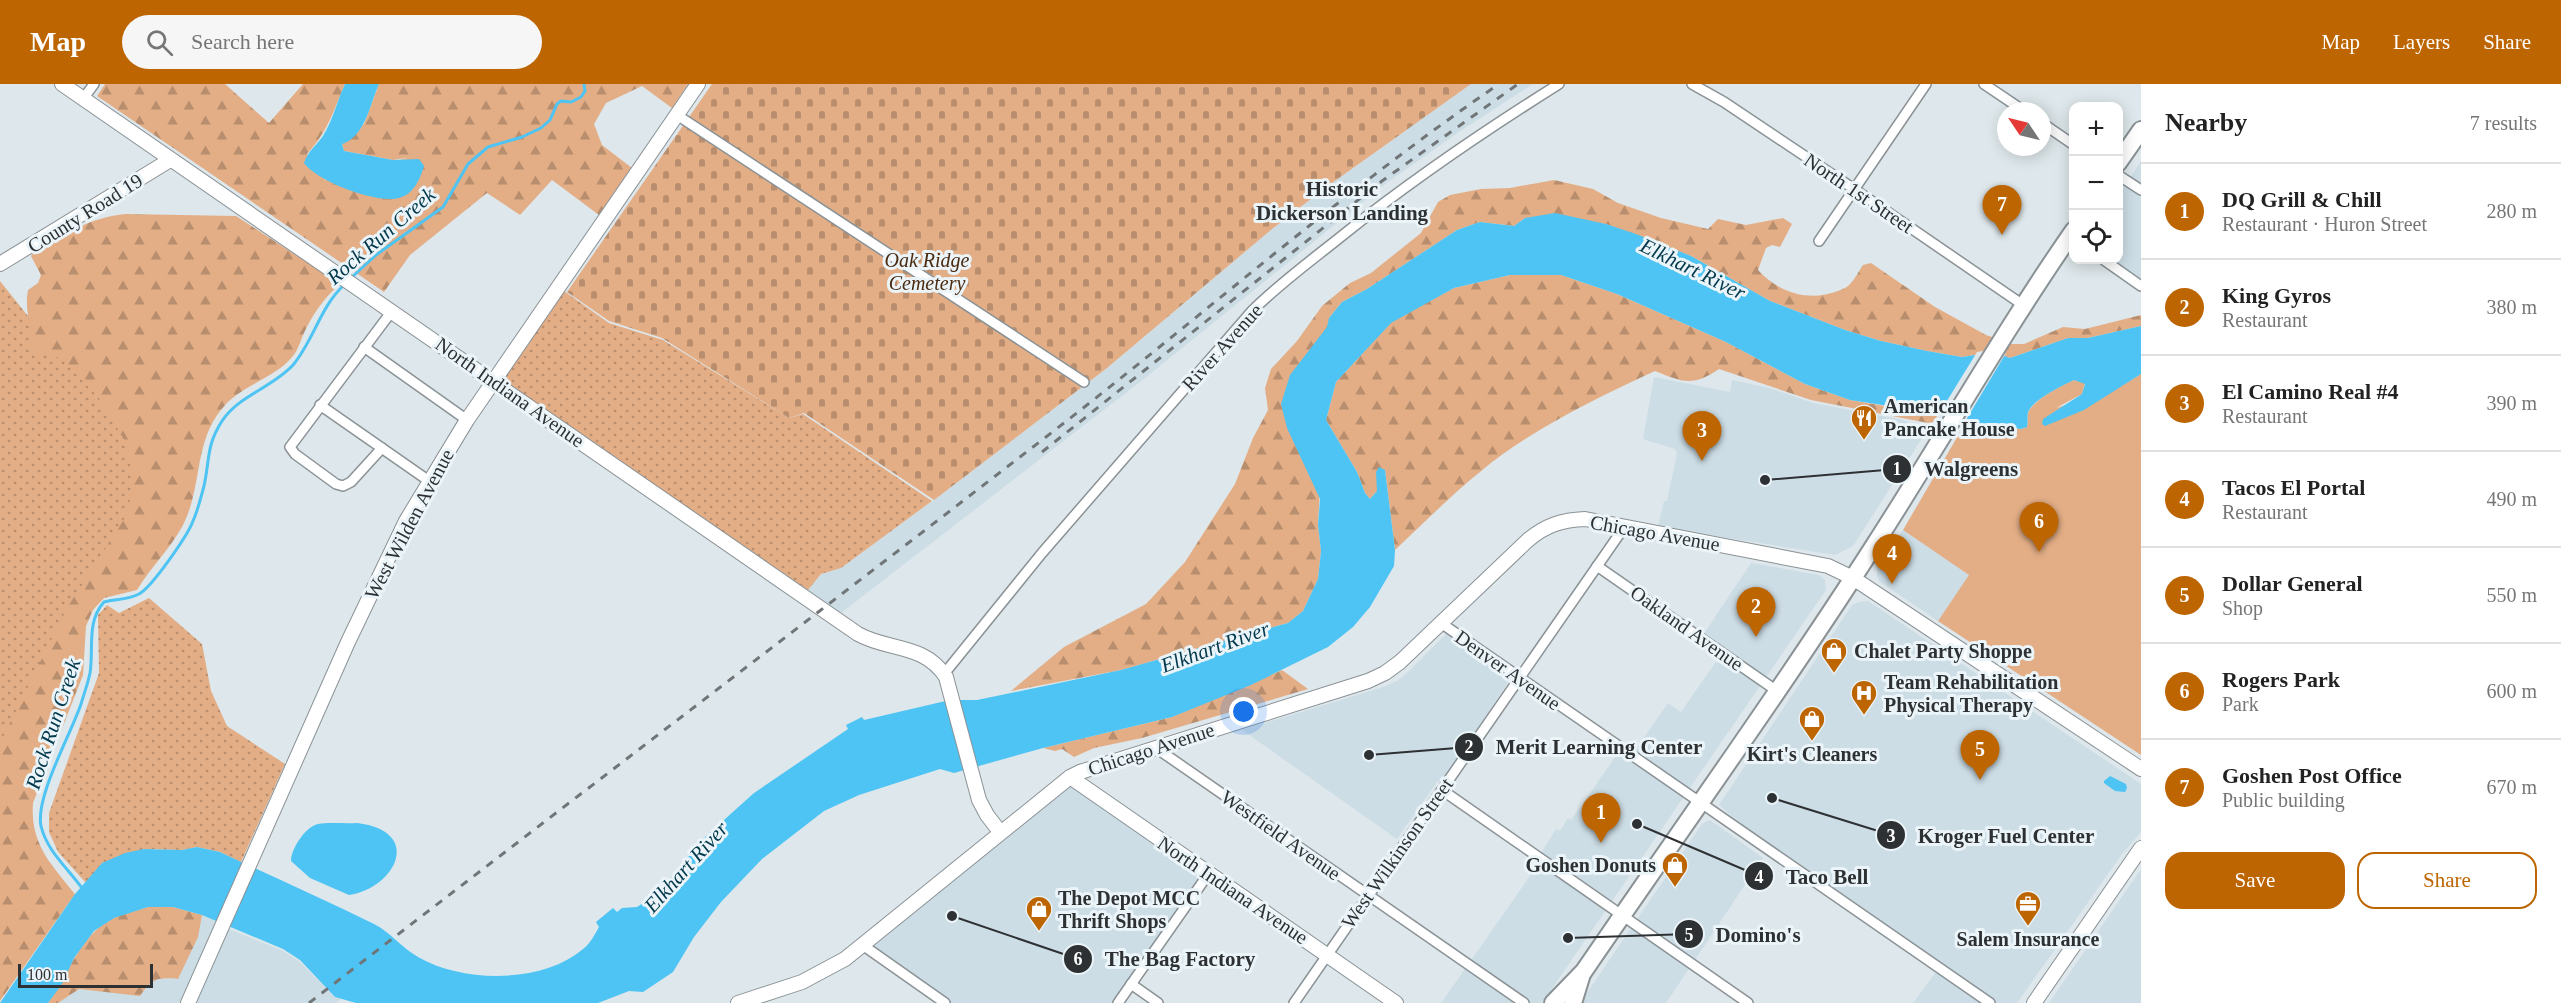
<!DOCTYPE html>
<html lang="en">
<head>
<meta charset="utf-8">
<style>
	:root { --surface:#fff; --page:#f6f6f6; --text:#222; --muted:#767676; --line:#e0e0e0; --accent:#bd6500 }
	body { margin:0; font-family:"Times New Roman",serif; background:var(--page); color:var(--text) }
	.controls { position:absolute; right:18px; top:18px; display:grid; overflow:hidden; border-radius:12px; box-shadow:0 3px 15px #0003 }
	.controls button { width:54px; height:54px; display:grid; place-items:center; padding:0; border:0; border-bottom:2px solid var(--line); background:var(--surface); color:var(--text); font:30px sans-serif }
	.compass { position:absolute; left:1997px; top:18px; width:54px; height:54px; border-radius:50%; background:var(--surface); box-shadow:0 3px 15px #0003; rotate:305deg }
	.scale { position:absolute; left:18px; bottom:15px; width:135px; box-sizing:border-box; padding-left:6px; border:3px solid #2e3133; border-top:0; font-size:16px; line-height:21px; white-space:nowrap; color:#2e3133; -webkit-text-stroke:4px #ebf4f9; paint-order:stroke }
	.you { position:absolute; left:1244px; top:628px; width:21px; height:21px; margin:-15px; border:4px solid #fff; border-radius:50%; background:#1a73e8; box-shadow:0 0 0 9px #1a73e833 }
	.badge { display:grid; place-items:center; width:39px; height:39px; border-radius:50%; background:var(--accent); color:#fff; font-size:20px; font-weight:700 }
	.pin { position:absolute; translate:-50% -50px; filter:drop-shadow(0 2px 3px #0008) }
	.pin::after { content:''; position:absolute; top:32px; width:21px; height:18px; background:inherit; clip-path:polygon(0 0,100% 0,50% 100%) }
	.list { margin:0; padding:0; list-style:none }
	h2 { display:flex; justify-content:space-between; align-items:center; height:78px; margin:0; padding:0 24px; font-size:26px }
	h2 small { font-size:20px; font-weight:400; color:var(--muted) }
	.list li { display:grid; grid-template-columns:39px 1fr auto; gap:18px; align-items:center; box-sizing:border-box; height:96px; padding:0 24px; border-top:2px solid var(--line) }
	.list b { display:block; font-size:22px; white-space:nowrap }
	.list p { margin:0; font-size:20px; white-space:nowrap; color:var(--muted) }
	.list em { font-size:20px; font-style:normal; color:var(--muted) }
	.actions { display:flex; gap:12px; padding:18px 24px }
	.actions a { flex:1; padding:14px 0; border:2px solid var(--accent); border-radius:18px; text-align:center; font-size:21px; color:var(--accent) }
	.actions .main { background:var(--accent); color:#fff }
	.icon { flex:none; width:33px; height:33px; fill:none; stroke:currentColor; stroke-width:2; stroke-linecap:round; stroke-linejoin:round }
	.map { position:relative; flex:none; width:2141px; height:919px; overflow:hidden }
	header { display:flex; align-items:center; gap:36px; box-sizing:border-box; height:84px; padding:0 30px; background:var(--accent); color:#fff }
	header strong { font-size:28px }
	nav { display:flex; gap:33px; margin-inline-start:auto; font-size:21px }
	.search { width:420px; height:54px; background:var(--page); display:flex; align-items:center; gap:15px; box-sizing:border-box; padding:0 21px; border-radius:33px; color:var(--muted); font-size:22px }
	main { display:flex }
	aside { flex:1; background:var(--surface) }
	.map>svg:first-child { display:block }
	.built { fill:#cddde5 }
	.grass { fill:url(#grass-dots) }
	.forest { fill:url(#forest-firs) }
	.cemetery { fill:url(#cemetery-stones) }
	.park { fill:#e3ae86 }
	.water { fill:#4dc4f3 }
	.pier { fill:#dee7eb }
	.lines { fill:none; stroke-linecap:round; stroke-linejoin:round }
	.stream { stroke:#4dc4f3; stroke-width:3 }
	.street-casing { stroke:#8a9296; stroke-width:12 }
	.secondary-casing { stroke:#8a9296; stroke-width:16 }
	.highway-casing { stroke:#8a9296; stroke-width:20 }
	.street { stroke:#fff; stroke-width:9 }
	.secondary { stroke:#fff; stroke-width:14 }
	.highway { stroke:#fff; stroke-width:16 }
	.rail { stroke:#707578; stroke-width:3; stroke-dasharray:8 8; stroke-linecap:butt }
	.labels { text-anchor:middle; stroke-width:6; stroke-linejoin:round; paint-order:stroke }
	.street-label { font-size:20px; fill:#2e3133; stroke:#ebf4f9 }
	.park-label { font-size:20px; font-style:italic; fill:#4b2b10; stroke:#ebf4f9 }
	.poi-label { font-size:20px; font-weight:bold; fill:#2e3133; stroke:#ebf4f9; text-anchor:start }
	.neighbourhood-label { font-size:21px; font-weight:bold; fill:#2e3133; stroke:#ebf4f9 }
	.water-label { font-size:21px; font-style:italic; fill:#02394c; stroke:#ebf4f9 }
	.leader { fill:none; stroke:#2e3133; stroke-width:2 }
	.callout-dot { fill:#2e3133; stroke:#ebf4f9; stroke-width:2 }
	.mark-label { font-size:18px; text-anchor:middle; font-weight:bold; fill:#fff }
	.callout-label { font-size:21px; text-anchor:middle; font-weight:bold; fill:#2e3133; stroke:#ebf4f9; stroke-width:6; stroke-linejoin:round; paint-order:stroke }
</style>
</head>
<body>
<header>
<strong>Map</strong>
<div class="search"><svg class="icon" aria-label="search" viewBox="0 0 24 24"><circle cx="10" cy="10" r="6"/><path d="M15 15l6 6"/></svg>Search here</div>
<nav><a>Map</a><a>Layers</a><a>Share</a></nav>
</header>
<main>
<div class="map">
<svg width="2141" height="919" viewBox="0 0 2141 919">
	<defs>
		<pattern id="grass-dots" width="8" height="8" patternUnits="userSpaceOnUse" patternTransform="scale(1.5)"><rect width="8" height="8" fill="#e3ae86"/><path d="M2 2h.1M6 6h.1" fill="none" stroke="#b88e6e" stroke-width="1.8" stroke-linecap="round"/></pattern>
		<pattern id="forest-firs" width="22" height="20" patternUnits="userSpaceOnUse" patternTransform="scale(1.5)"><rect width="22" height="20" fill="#e3ae86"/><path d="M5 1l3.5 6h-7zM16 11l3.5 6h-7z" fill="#b88e6e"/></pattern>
		<pattern id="cemetery-stones" width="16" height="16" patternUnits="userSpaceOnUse" patternTransform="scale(1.5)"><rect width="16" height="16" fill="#e3ae86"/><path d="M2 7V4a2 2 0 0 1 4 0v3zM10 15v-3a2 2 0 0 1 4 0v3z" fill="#b88e6e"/></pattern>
	</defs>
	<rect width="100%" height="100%" fill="#dee7eb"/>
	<!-- built -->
	<g class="built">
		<path d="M1471 0H1533L1459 48 1384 101 1140 298 841 529 808 506 821 490 841 484 934 416 1107 284 1272 145 1325 104Z"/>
		<path d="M2141 77V199L2111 176H2118L2119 111Z"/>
		<path d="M1654 293 1730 308 1732 296 1769 304 1813 319 1903 336 1926 348 1853 462 1835 471 1658 443 1664 417H1667L1677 369 1675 365 1643 355Z"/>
		<path d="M1903 446 1970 491 1938 537 1880 498 1877 493V484Z"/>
		<path d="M1751 479 1819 491 1825 496 1826 506 1542 919H1441L1537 782 1543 766 1556 745 1560 747 1568 734 1571 736 1618 669 1629 675 1668 619 1681 628 1724 566 1703 551Z"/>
		<path d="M1868 517 2141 700V748L2122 770 2017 919H1913L1942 880 1781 770 1749 747 1719 721 1852 521 1860 518Z"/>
		<path d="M1447 549 1506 591 1509 597 1443 696 1437 698 1397 755 1242 646 1383 603 1397 597 1409 587Z"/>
		<path d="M1070 693 1209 789 1118 919H945L865 862Z"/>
		<path d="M1710 736 1763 774 1666 919H1580L1702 740Z"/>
		<path d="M2141 785V919H2049Z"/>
		<path d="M202 831 216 837 179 919H48Z"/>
		<path d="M229 845 283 867 299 877 335 913 341 915 336 919H196Z"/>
	</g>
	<!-- grass -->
	<g class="grass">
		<path d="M0 197 47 256 101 311 130 356 138 397 129 433 0 666Z"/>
		<path d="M564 207 609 239 663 256 789 334 803 330 932 417 841 484 821 490 808 506 506 300 505 292Z"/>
		<path d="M149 514 202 560 211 607 227 642 285 680 241 778 220 768 197 763 182 766 144 765 102 779 86 799 58 768 49 748V729L99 589 98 531 107 521 119 529Z"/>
	</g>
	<!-- forest -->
	<g class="forest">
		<path d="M105 0H225L269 39 303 0H345C333 28 328 47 307 70L325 96 407 74 393 76 344 67 342 60 364 40 379 0H688L672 24 642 2 606 19 594 40 602 61 632 84 599 131 552 96 520 131 487 109 410 171 384 208 97 12Z"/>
		<path d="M1554 96 1593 105 1618 119 1661 134 1708 145 1718 135 1746 141 1783 134 1792 140 1780 163 1772 161 1766 164 1758 186C1779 209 1809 218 1838 207 1842 205 1847 204 1850 200 1855 195 1859 187 1863 181L1871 179 1935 223 1986 251 2012 260H2024L2063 243 2085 245 2141 231V242L2088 254H2068L2010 274 1994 268 1962 273 1927 267 1881 257 1845 246 1770 217 1691 172 1606 140 1525 134 1514 142 1480 138 1457 146 1367 205 1342 218 1329 234 1318 441 1321 467 1318 495 1303 527 1288 539 1121 586 1011 607 1064 563 1146 520 1185 478 1235 400 1253 354 1268 326 1265 304 1271 285 1297 257 1322 222 1350 199 1371 189 1421 149 1438 118 1450 111 1481 105 1510 104Z"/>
		<path d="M126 130 236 132 340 200C324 214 312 231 303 251 300 258 298 266 293 272 275 294 245 300 226 320 192 356 204 402 182 443 170 465 150 484 137 506L104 514 93 526 86 542 83 591 33 719C30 760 51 780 75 810L0 917V659L67 524 126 432 134 399 126 359 98 313 61 274 38 270 31 261C32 240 24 227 28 206L38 199 41 191 31 172 34 168C64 150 91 133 126 130Z"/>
		<path d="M1510 191H1561L1617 210 1726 258 1805 300 1850 316 1938 331 1933 338 1928 339 1811 316 1719 285C1693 303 1682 298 1655 287 1598 313 1527 348 1480 388 1450 412 1423 440 1395 466L1385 386 1377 407 1370 415 1365 409 1357 388 1326 336 1336 298 1391 238 1454 204Z"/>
		<path d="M1282 586 1308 605 1142 654 1094 664 1074 673 1062 665 1055 667 1043 664 1172 633Z"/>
		<path d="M148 823H173L202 831 198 853 178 895C157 893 152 895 140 912L79 905 58 919H48C69 890 79 852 112 835 123 829 136 827 148 823Z"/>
	</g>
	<!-- cemetery -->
	<path class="cemetery" d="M712 0H1471L1325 104 1272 145 1107 284 934 416 804 329 789 334 662 254 609 237 567 208Z"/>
	<!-- park -->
	<path class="park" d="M2141 290V671L1938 537 1969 491 1903 446 1966 338 2021 345 2027 343C2028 339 2027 333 2028 329 2032 317 2062 301 2074 296L2085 299 2082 310 2056 324 2109 309Z"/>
	<!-- water -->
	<g class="water">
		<path d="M345 0H379C370 20 365 53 342 60L344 67 393 76 419 75 424 82C420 95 414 110 399 114 377 120 318 98 304 79 308 67 316 62 323 52 333 36 337 17 345 0Z"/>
		<path d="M1555 129 1606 140 1636 150 1691 172 1770 217 1845 246 1881 257 1927 267 1962 273 1994 268 2010 274 2068 254H2088L2141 242V290L2084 326 2045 342 2042 340 2043 335 2082 310 2085 300 2074 296C2061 302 2034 315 2028 328 2027 332 2028 339 2027 343L2021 345 1966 338 1934 329 1850 316 1805 300 1726 258 1617 210 1561 191H1510L1454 204 1391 239 1336 298 1326 336 1357 388 1365 409 1370 415 1377 407 1376 388 1379 383 1385 386 1395 466 1394 482 1370 523 1353 543 1328 563 1251 601 1172 633 1043 664 954 689 940 685 859 711 824 727 762 775 721 818 694 853 673 888 643 908 629 907 598 919H356L335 913 300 876 283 865 202 831 173 823H148L114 834 94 847 74 874 62 900 48 919H0L75 810 102 779 125 769 144 765 182 766 197 763 220 768C271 792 323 815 374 840 390 848 402 864 418 873 463 899 542 900 583 865 590 860 595 850 599 843L596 838 613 824 617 828 622 824 637 823 657 810 705 753 754 709 848 645 846 641 862 633 864 636 950 616H977L1121 586 1288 539 1303 527 1318 495 1321 467 1318 441 1320 415 1287 344 1281 320 1290 291 1327 243 1329 234 1342 218 1367 205 1457 146 1480 138 1514 142 1525 134Z"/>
		<path d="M2110 692 2126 700 2127 704 2125 708 2115 707 2104 699V697Z"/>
		<path d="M357 739C424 747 396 804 349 811L310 794 291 777C291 765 305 743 318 740 329 738 345 740 357 739Z"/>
	</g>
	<!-- pier -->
	<path class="pier" d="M1994 265 2006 269 1963 341 1937 333 1977 268Z"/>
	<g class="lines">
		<!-- stream -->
		<g class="stream">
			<path d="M351 194 376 171 443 123 468 80 488 63 522 53 541 44 550 36 557 20 561 17 571 18 581 13 585 7 584 0"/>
			<path d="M84 807C70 786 47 768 41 742 35 713 71 650 81 620 84 610 88 599 90 589 94 565 86 538 104 518 116 515 128 516 139 510 152 503 188 451 193 437 198 426 201 413 204 402 210 375 206 362 222 337 239 311 272 304 293 281 314 256 320 223 344 201"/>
		</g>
		<!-- street casing -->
		<g class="street-casing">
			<g id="street">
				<path d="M1692 0 1724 18 1854 105 2023 221"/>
				<path d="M1984 0 2024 27"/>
				<path d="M83 15 94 0"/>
				<path d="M677 31 1084 298"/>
				<path d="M2042 39 2074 61"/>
				<path d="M2118 91 2141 106"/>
				<path d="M1819 157 1926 0"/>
				<path d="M2104 176 2141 202"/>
				<path d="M364 263 467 336"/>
				<path d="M320 321 429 397"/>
				<path d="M382 364 351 398 343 402 336 400 295 370 290 363 392 227"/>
				<path d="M1597 482 1777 607"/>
				<path d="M1441 539 1990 919"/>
				<path d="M944 590 1042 469 1252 227C1280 199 1312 176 1343 151 1412 96 1484 47 1559 0"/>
				<path d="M1156 664 1524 919"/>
				<path d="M1442 706 1748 919"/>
				<path d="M864 862 945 919"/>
				<path d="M1131 900 1158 919"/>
				<path d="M1118 919 1209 789"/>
				<path d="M1294 919 1625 442"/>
			</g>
		</g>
		<!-- secondary casing -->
		<g class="secondary-casing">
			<g id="secondary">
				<path d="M62 0 858 550C888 567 924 559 946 593L979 716 987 731 1000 748"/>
				<path d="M0 180 170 76"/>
				<path d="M1070 693 1396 919"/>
				<path d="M188 919 348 558 406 437 467 336 698 0"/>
				<path d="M738 919 802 898 845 875 1070 693 1080 688 1368 597 1385 589 1400 578 1528 456C1546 441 1562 436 1585 435L1828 482 1853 494 2141 685"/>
				<path d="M2034 919 2141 764"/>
			</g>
		</g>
		<!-- highway casing -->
		<g class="highway-casing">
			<g id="highway">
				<path d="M2118 79 2141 46"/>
				<path d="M1553 919 1584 887C1681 745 1782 605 1875 460 1942 356 2003 248 2074 146"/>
				<path d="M1573 919 1582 890"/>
			</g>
		</g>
		<!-- street -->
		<use href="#street" class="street"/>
		<!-- secondary -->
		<use href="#secondary" class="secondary"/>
		<!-- highway -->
		<use href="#highway" class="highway"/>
		<!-- rail -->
		<g class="rail">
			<path d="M1042 368 1382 97 1518 0"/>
			<path d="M309 919C560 725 813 533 1064 339 1209 226 1347 104 1499 0"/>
		</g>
	</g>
	<!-- icons -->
	<defs>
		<g id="restaurant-pin" transform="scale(1.35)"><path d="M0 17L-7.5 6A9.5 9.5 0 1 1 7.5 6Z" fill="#bd6500" stroke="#ebf4f9"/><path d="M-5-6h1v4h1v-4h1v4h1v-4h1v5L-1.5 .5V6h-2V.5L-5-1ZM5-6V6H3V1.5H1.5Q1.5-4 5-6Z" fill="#fff"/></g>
		<g id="shop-pin" transform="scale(1.35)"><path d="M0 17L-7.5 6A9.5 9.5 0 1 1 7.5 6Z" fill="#bd6500" stroke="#ebf4f9"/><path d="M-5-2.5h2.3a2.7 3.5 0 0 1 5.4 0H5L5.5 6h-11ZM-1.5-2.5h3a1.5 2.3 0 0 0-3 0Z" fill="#fff"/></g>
		<g id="hospital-pin" transform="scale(1.35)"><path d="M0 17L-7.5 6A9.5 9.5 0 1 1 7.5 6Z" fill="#bd6500" stroke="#ebf4f9"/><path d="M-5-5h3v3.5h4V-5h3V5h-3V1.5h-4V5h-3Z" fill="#fff"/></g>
		<g id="office-pin" transform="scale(1.35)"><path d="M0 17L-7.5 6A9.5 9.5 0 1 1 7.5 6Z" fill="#bd6500" stroke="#ebf4f9"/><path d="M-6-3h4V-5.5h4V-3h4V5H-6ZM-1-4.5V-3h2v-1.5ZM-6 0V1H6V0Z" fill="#fff"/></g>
	</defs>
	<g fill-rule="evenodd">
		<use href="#restaurant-pin" x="1864" y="334"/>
		<use href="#shop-pin" x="1834" y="567"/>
		<use href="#hospital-pin" x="1864" y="609"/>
		<use href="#shop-pin" x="1812" y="635"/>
		<use href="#shop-pin" x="1675" y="781"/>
		<use href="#office-pin" x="2028" y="820"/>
		<use href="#shop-pin" x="1039" y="825"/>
	</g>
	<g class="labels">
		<!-- street labels -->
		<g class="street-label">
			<text transform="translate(1859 109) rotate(34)" y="7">North 1st Street</text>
			<text transform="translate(85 129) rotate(-32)" y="7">County Road 19</text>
			<text transform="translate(1222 263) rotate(-48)" y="7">River Avenue</text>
			<text transform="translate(510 308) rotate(35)" y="7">North Indiana Avenue</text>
			<text transform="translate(409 440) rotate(-62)" y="7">West Wilden Avenue</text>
			<text transform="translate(1655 449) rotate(10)" y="7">Chicago Avenue</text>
			<text transform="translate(1687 544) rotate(35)" y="7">Oakland Avenue</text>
			<text transform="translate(1508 586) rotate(35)" y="7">Denver Avenue</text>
			<text transform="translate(1151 665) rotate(-18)" y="7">Chicago Avenue</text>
			<text transform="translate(1281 751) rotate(35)" y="7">Westfield Avenue</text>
			<text transform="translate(1397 769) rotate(-55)" y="7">West Wilkinson Street</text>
			<text transform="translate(1233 806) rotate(34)" y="7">North Indiana Avenue</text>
		</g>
		<!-- park labels -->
		<g class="park-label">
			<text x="927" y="183">Oak Ridge<tspan x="927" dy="23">Cemetery</tspan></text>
		</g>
		<!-- poi labels -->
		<g class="poi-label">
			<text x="1884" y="329">American<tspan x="1884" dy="23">Pancake House</tspan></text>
			<text x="1854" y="574">Chalet Party Shoppe</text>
			<text x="1884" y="605">Team Rehabilitation<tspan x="1884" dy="23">Physical Therapy</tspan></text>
			<text x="1812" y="677" text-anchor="middle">Kirt's Cleaners</text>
			<text x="1656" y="788" text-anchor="end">Goshen Donuts</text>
			<text x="1058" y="821">The Depot MCC<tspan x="1058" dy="23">Thrift Shops</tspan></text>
			<text x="2028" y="862" text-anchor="middle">Salem Insurance</text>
		</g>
		<!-- neighbourhood labels -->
		<g class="neighbourhood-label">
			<text x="1342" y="112">Historic<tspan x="1342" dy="24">Dickerson Landing</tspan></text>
		</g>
		<!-- water labels -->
		<g class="water-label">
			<text transform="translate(381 152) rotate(-41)" y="7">Rock Run Creek</text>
			<text transform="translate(1693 185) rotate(26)" y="7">Elkhart River</text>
			<text transform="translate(1215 563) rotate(-20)" y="7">Elkhart River</text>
			<text transform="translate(53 640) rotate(-72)" y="7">Rock Run Creek</text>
			<text transform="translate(686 783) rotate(-48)" y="7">Elkhart River</text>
		</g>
	</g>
	<!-- callouts -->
	<path class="leader" d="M1765 396L1897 385M1369 671L1469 663M1772 714L1891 751M1637 740L1759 792M1568 854L1689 850M952 832L1078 875"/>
	<g class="callout-dot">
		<circle cx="1765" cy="396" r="6"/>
		<circle cx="1369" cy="671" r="6"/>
		<circle cx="1772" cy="714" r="6"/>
		<circle cx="1637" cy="740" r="6"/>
		<circle cx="1568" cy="854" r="6"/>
		<circle cx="952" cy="832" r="6"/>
		<circle cx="1897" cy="385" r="15"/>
		<circle cx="1469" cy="663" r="15"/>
		<circle cx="1891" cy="751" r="15"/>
		<circle cx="1759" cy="792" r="15"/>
		<circle cx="1689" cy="850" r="15"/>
		<circle cx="1078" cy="875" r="15"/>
	</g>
	<g class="mark-label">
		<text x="1897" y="391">1</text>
		<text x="1469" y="669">2</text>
		<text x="1891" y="758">3</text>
		<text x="1759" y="799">4</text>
		<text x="1689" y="857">5</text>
		<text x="1078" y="881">6</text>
	</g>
	<g class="callout-label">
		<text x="1971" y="392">Walgreens</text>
		<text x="1599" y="670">Merit Learning Center</text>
		<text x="2006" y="759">Kroger Fuel Center</text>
		<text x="1827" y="800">Taco Bell</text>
		<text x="1758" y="858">Domino's</text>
		<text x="1180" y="882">The Bag Factory</text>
	</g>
</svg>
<div class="controls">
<button>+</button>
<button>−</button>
<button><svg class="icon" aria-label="locate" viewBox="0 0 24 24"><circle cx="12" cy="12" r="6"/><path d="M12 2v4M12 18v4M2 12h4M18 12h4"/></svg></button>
</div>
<svg class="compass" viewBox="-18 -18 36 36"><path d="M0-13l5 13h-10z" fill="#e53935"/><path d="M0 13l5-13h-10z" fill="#767676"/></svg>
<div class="scale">100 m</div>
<div class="you"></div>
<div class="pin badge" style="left:1601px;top:759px">1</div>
<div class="pin badge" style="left:1756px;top:553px">2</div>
<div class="pin badge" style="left:1702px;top:377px">3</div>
<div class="pin badge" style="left:1892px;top:500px">4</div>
<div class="pin badge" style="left:1980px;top:696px">5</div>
<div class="pin badge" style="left:2039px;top:468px">6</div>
<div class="pin badge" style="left:2002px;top:151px">7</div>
</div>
<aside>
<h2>Nearby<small>7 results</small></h2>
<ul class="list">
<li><span class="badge">1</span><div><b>DQ Grill &amp; Chill</b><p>Restaurant · Huron Street</p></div><em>280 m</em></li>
<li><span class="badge">2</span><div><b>King Gyros</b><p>Restaurant</p></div><em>380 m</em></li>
<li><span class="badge">3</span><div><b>El Camino Real #4</b><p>Restaurant</p></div><em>390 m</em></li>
<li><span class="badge">4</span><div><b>Tacos El Portal</b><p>Restaurant</p></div><em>490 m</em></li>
<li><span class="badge">5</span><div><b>Dollar General</b><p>Shop</p></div><em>550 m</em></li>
<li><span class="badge">6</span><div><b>Rogers Park</b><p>Park</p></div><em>600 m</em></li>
<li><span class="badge">7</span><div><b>Goshen Post Office</b><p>Public building</p></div><em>670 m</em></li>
</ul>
<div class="actions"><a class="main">Save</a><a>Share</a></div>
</aside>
</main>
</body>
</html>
